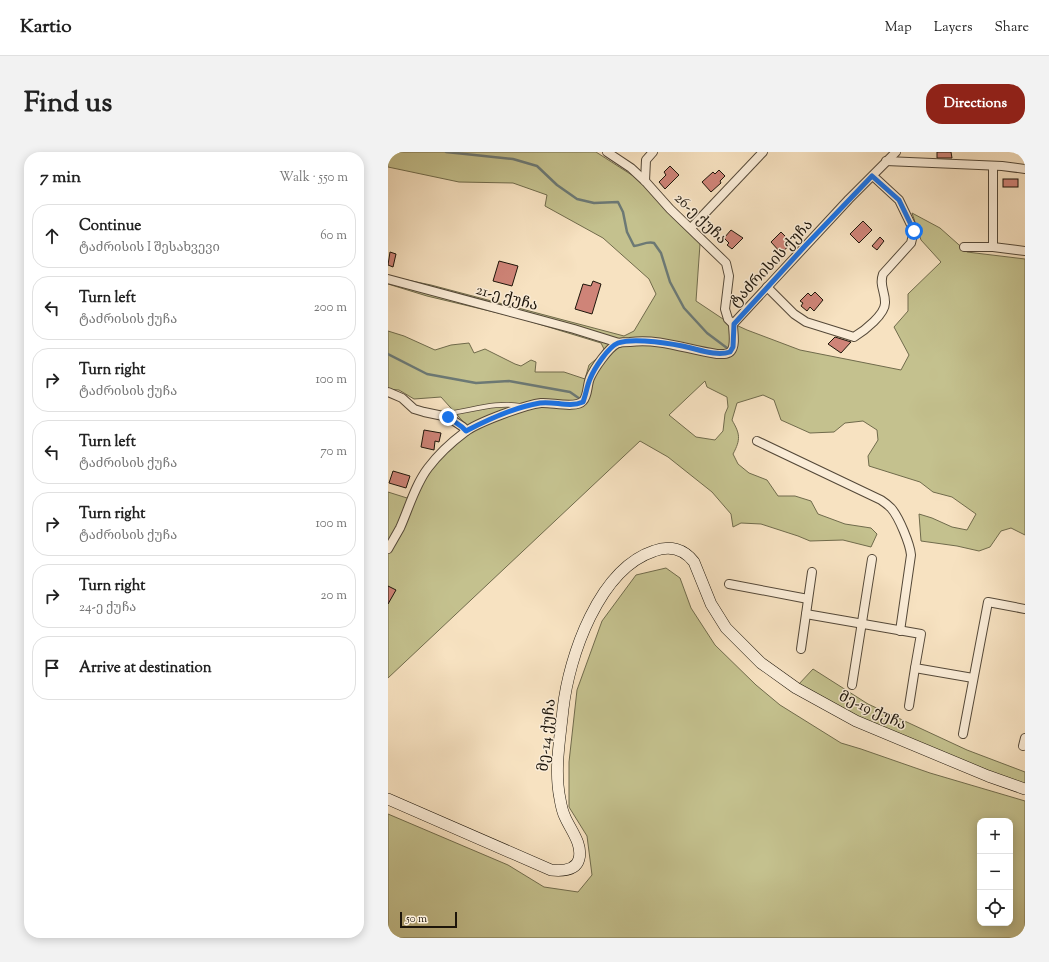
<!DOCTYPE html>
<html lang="en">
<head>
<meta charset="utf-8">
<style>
	:root { --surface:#fff; --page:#f2f2f2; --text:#222; --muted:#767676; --line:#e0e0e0; --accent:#8f2418 }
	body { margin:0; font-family:"Sorts Mill Goudy","Noto Serif Georgian",serif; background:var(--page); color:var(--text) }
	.controls { position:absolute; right:12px; bottom:12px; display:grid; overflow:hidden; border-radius:8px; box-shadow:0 2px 10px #0003 }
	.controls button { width:36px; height:36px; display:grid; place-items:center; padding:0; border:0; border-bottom:1px solid var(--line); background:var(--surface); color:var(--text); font:20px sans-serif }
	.scale { position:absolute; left:12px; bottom:10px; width:57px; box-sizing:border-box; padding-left:4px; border:2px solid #1d150a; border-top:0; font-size:11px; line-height:14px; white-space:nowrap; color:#1d150a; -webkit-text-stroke:3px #faecd7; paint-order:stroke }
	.stop { position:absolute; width:12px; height:12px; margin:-9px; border:3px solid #1a73e8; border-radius:50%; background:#fff }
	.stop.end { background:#1a73e8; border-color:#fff; box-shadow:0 1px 4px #0008 }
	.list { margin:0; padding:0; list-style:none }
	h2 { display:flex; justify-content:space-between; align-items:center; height:52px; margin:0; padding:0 16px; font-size:17px }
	h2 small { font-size:13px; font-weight:400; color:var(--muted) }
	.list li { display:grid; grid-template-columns:26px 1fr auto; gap:12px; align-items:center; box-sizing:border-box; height:64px; margin:0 8px 8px; padding:0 8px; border:1px solid var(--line); border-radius:16px }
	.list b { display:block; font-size:15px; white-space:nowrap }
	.list p { margin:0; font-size:13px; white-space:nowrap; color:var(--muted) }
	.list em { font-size:13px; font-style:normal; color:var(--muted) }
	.icon { flex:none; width:22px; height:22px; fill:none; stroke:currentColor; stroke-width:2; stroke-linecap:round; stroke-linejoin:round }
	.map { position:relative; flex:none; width:637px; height:786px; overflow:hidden; border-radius:16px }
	header { display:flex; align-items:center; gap:24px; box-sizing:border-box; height:56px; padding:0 20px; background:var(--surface); border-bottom:1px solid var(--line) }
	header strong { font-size:19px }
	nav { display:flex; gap:22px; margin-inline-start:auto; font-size:14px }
	.intro { display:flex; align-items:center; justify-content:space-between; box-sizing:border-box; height:96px; padding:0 24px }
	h1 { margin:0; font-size:28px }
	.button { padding:10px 18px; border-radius:16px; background:var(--accent); color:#fff; font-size:14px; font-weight:700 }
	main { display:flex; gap:24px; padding:0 24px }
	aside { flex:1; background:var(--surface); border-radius:16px; box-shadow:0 2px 10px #0003 }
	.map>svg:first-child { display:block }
	.green { fill:#c4c18e; stroke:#706b4c; fill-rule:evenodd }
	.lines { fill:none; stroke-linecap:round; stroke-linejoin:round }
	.stream { stroke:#6c7975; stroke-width:2.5 }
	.building { fill:#cf8478; stroke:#1d150a }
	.lane-casing { stroke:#544838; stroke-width:5.5 }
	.street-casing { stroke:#544838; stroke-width:10 }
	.secondary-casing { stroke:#1d150a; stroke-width:12 }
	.lane { stroke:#faecd7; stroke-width:4 }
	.street { stroke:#faecd7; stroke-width:8 }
	.secondary { stroke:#faecd7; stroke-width:11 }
	.route { stroke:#1a73e8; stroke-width:5 }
	.labels { text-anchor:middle; stroke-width:3; stroke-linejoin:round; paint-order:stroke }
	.street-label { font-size:15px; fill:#1d150a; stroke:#faecd7 }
</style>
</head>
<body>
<header>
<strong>Kartio</strong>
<nav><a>Map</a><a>Layers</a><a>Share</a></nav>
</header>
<div class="intro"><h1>Find us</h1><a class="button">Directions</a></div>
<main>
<aside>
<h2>7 min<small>Walk · 550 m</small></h2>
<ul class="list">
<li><svg class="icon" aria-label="ahead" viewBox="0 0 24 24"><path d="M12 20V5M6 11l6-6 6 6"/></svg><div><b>Continue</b><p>ტაძრისის I შესახვევი</p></div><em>60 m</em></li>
<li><svg class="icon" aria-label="left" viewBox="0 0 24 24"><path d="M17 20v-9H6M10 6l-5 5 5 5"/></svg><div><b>Turn left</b><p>ტაძრისის ქუჩა</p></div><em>200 m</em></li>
<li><svg class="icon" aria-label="right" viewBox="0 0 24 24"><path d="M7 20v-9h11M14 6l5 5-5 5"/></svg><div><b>Turn right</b><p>ტაძრისის ქუჩა</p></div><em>100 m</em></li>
<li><svg class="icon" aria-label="left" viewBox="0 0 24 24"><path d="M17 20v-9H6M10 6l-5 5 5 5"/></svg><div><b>Turn left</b><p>ტაძრისის ქუჩა</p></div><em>70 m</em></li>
<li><svg class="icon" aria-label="right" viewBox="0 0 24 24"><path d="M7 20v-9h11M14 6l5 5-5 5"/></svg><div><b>Turn right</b><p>ტაძრისის ქუჩა</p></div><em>100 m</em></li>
<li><svg class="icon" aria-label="right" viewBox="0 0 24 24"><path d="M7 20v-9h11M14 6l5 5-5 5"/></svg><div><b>Turn right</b><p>24-ე ქუჩა</p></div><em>20 m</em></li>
<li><svg class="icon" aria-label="arrive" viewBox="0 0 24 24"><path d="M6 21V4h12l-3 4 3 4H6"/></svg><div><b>Arrive at destination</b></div></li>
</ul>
</aside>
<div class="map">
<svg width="637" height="786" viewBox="0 0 637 786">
	<rect width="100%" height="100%" fill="#f7e2c1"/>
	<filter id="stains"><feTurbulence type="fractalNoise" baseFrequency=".005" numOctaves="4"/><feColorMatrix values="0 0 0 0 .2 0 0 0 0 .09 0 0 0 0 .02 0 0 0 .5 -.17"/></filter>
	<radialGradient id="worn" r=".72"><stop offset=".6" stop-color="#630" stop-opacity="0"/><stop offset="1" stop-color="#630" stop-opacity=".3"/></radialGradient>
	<!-- green -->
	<g class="green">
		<path d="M0 0H208L250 27 312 92 308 149 335 167 359 178 412 198 513 218 521 203 506 175 520 159V142L553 110 533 88 524 61 552 76 579 100 637 107V383L623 376 613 379 602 395 591 399 569 394 533 389 531 362 544 366 564 375 579 378 588 362 564 345 545 340 532 330 481 314 480 304 490 288 489 278 475 269 457 271 446 280 422 281 393 268 386 248 375 243 349 251 344 268C352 282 353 287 345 302L350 312 361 321 379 328 390 344H407L423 349 430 362 457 372 483 376 489 382 483 395 455 388 422 389 410 384 373 372 353 371 345 375 343 362 324 340 280 305 252 289 0 526V340L19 346 38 313 80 275 53 245 26 247 11 238 0 237V179L16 184 47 198 63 193 81 191 86 201 97 197 127 212 133 214 143 208 148 210 147 220H176L197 227 201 213 213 203 216 197 213 191 131 166 39 144 0 132V124L43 133 236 184 246 179 268 142 261 127 215 86 157 54 159 43 125 31 71 30 0 15ZM317 229 319 235 339 245 340 255 337 262 335 279 327 288 308 285 281 263Z"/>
		<path d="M278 416 292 426 303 456 327 493 368 533 392 553 453 591 473 597 542 621 637 649V786H0V662L120 713 156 735 190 740 204 723 199 684 181 655V610L189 538 214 469 248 423ZM592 669H622V771H592Z"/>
		<path d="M425 517 480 552 579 598 637 620V634L467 565 410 533Z"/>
	</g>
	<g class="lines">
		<!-- stream -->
		<g class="stream">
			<path d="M58 0 125 7 149 14 169 33 189 47 206 51 230 50 235 60 239 80 246 94C254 93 259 89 266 91L273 101 282 130 296 156 319 181 339 196"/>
			<path d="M0 202 39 222 88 231 121 229 182 240 192 247"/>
		</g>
	</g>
	<!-- building -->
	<g class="building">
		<path d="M549 0H563L564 6H549Z"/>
		<path d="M282 14 291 23 277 37 271 30 278 23 276 20Z"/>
		<path d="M331 18 337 24 332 29 333 31 323 40 314 30 325 20 327 22Z"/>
		<rect x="615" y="27" width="15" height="8"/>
		<path d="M475 69 484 78 471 91 462 82Z"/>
		<path d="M343 78 355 86 344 97 339 93 341 91 336 86Z"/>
		<path d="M393 80 404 91 393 101 383 90Z"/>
		<path d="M492 85 496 89 489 98 484 94Z"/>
		<path d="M2 100 8 102 5 115 0 113Z"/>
		<path d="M111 109 130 114 124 134 105 129Z"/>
		<path d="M205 129 213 132 204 162 187 157 195 132 203 134Z"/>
		<path d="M427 140 435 148 426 159 422 155 419 159 413 154 415 151 412 149 420 141 423 144Z"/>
		<path d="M447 185 463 190 453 201 440 192Z"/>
		<path d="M36 278 53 281 51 290 47 289 46 298 33 295Z"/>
		<path d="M5 319 22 324 18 336 1 331Z"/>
		<path d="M0 434 8 438 0 452Z"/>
	</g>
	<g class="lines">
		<!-- lane casing -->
		<g class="lane-casing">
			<path id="lane" d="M57 262C83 259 108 249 133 254"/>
		</g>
		<!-- street casing -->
		<g class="street-casing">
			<g id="street">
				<path d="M219 0 243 16 257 29 282 57 338 111 341 124 337 157 340 167 345 172"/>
				<path d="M498 9 614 14 637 17"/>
				<path d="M605 14V95"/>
				<path d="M257 29 258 8 265 0"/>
				<path d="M303 76 375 0"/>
				<path d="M576 95H605L637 99"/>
				<path d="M0 127 186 177 231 191"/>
				<path d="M379 135 406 162 418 170 466 185C476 179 498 162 497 150 497 139 491 133 495 122L523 91 526 79 511 48 485 24"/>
				<path d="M0 240 14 246 26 257 36 260 60 265 75 275 78 279"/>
				<path d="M369 289 493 348C496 350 500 353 503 356 511 365 522 392 523 403L512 479"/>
				<path d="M0 397C4 390 8 383 12 376 21 356 27 333 40 316 49 304 65 289 77 280 90 270 137 253 153 251 163 250 188 257 195 249 200 244 199 233 202 226 206 217 220 196 230 191 234 190 238 190 242 190 272 186 300 198 329 202 334 202 340 203 343 199 348 193 345 180 345 172L461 47 508 0"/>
				<path d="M341 432 420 447"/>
				<path d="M418 462 533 482 527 516 585 526"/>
				<path d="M413 497 424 420"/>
				<path d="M464 533 484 407"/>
				<path d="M521 554 527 516"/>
				<path d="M575 582 600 450 637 457"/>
				<path d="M635 594 637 586"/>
			</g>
		</g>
		<!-- secondary casing -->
		<g class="secondary-casing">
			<path id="secondary" d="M0 647 163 718C173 719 188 719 191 707 195 692 182 677 177 665 174 659 173 653 172 647 166 618 172 587 175 557 181 504 211 417 266 399 282 393 296 397 306 410L323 452 338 476 373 511 408 536 468 569 600 624 637 637"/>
		</g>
		<!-- lane -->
		<use href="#lane" class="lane"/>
		<!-- street -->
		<use href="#street" class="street"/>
		<!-- secondary -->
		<use href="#secondary" class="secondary"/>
	</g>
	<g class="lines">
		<!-- route -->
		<path class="route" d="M60 265 74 275 78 279C101 267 127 255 152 251 167 249 181 256 195 250 198 242 199 234 202 227 206 217 220 195 230 191 246 185 287 192 303 196 315 199 330 204 342 200L345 195 346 172 417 94 484 24 511 48 526 79"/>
	</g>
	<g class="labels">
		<!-- street labels -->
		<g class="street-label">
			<text transform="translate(313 66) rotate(44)" y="5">26-ე ქუჩა</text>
			<text transform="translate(383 111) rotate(-47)" y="5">ტაძრისის ქუჩა</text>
			<text transform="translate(119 145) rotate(15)" y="5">21-ე ქუჩა</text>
			<text transform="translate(485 558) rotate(25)" y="5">მე-19 ქუჩა</text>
			<text transform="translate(158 583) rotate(-84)" y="5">მე-14 ქუჩა</text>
		</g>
	</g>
	<rect width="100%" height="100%" filter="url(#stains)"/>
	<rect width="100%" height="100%" fill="url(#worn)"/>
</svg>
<div class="controls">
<button>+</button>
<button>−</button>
<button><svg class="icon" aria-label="locate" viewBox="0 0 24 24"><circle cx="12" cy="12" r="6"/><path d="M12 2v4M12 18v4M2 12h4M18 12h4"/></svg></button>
</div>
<div class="scale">50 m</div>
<div class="stop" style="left:526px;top:79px"></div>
<div class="stop end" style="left:60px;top:265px"></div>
</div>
</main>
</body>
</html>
